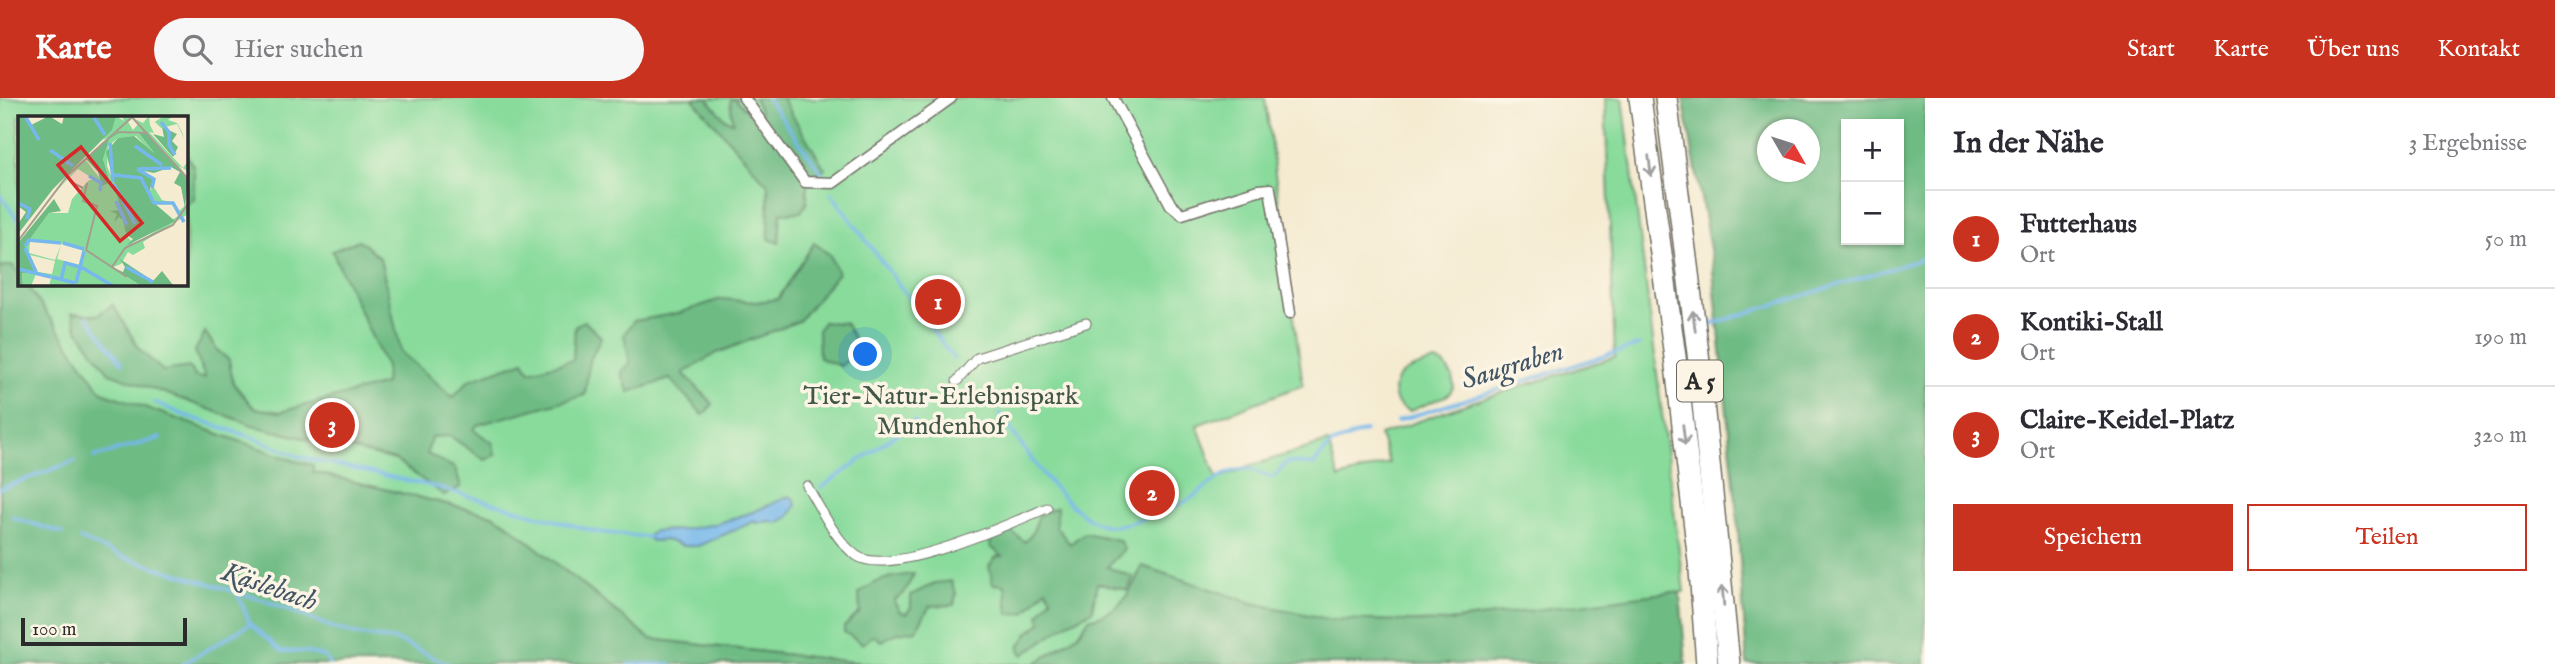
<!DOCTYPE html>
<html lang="de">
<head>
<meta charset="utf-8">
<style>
	:root { --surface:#fff; --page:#f7f7f7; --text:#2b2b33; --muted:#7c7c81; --line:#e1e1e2; --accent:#c8321e }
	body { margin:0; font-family:"IM FELL English",serif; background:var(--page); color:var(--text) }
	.controls { position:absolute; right:21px; top:21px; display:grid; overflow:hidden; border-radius:0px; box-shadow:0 2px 5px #0004 }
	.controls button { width:63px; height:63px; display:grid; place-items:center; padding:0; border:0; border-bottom:2px solid var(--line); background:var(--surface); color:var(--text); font:35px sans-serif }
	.compass { position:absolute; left:1757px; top:21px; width:63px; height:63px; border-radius:50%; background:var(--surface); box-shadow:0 2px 5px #0004; rotate:129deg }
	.scale { position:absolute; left:21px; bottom:18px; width:166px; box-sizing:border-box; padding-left:7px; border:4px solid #2b2b2b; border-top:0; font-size:19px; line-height:24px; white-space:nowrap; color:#2b2b2b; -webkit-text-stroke:5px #fcf5e5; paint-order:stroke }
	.you { position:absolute; left:866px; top:257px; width:24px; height:24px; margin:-18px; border:5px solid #fff; border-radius:50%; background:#1a73e8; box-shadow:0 0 0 10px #1a73e833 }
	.badge { display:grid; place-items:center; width:46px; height:46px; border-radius:50%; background:var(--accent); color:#fff; font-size:23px; font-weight:700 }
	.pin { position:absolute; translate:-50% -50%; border:4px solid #fff; box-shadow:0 2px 7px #0006 }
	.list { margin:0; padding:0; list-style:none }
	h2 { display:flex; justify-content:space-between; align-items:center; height:91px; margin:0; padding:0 28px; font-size:30px }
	h2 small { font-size:23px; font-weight:400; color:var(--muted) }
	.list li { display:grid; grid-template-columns:46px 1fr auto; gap:21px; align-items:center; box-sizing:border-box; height:98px; padding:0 28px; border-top:2px solid var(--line) }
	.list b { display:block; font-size:26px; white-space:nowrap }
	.list p { margin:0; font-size:23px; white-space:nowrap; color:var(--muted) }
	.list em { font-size:23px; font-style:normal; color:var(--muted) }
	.actions { display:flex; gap:14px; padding:21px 28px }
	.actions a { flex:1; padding:16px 0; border:2px solid var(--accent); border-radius:0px; text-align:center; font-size:24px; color:var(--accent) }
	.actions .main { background:var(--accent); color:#fff }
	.icon { flex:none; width:38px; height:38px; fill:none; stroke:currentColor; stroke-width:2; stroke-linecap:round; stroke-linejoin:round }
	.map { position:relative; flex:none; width:1925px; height:566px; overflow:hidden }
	header { display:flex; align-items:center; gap:42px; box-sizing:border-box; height:98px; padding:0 35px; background:var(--accent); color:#fff }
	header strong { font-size:33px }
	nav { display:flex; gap:38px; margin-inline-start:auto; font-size:24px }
	.search { width:490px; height:63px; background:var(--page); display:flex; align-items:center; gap:18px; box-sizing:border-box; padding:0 24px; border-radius:38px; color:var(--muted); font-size:26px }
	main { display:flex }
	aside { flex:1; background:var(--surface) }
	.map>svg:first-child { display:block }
	.green { fill:#89db9c; stroke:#5a8364; stroke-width:2 }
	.forest { fill:#6ebb84; stroke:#4c7358; stroke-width:2; fill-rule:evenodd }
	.water { fill:#76b8eb; stroke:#50728b; stroke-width:2 }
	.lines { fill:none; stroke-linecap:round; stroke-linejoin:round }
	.stream { stroke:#76b8eb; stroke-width:3.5 }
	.pedestrian-casing { stroke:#716e65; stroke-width:11 }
	.minor-casing { stroke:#716e65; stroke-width:13 }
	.motorway-casing { stroke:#716e65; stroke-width:24 }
	.pedestrian { stroke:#fff; stroke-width:9 }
	.minor { stroke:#fff; stroke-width:10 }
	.motorway { stroke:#fff; stroke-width:21 }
	.oneway { stroke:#a0a0a0 }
	.labels { text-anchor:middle; stroke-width:7; stroke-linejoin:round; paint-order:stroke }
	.shield { fill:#fcf5e5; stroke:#6a6863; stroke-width:2 }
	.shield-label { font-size:24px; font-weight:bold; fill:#2b2b2b }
	.park-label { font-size:26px; fill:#425747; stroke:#fcf5e5 }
	.water-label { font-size:28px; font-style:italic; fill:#425565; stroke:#fcf5e5 }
	.inset-river { fill:none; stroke:#76b8eb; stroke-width:3.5 }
	.inset-road { fill:none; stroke:#a49e8f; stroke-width:2 }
	.view { fill:#d62828; fill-opacity:0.15; stroke:#d62828; stroke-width:3.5 }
	.inset-edge { fill:none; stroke:#2b2b2b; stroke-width:3.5 }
</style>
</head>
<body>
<header>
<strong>Karte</strong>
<div class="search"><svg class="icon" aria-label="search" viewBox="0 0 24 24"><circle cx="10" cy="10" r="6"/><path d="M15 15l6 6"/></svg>Hier suchen</div>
<nav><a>Start</a><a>Karte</a><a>Über uns</a><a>Kontakt</a></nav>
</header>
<main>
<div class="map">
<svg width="1925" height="566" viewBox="0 0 1925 566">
	<rect width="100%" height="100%" fill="#fcf5e5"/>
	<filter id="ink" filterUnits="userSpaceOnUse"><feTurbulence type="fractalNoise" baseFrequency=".0143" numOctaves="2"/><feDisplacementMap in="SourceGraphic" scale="14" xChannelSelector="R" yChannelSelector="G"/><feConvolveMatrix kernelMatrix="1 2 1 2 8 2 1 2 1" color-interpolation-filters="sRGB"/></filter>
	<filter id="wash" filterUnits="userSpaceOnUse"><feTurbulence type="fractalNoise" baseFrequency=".00686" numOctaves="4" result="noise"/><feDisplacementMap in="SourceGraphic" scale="28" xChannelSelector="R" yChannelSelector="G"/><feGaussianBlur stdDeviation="1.57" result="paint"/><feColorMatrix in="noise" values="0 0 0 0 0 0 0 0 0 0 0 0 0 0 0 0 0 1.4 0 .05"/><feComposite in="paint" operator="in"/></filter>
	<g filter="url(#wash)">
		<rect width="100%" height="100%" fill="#f4ebd1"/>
		<!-- green -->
		<g class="green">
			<path d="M0 0H1265L1303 287 1197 327 1217 380 1239 373V371L1328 344 1339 380 1389 365 1380 337 1472 304 1615 259 1605 0H1623L1684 494 1441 524 1327 521 1252 505 1142 468C1130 496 1121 514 1089 521L1079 536 1035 566H871L650 541 506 425 492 417 313 374 312 367 295 363 102 294 26 186H186V19H19V176L12 167 0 169Z"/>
			<path d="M1435 263 1444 266 1452 278 1454 289 1448 297 1410 313C1402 311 1397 307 1395 299 1389 273 1417 269 1435 263Z"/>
		</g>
		<!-- forest -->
		<g class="forest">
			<path d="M692 0H707L725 21 733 24 730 3 734 0 753 19 761 15 754 0H782L825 71 807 79V104L801 114 781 115 779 145 769 141 768 87Z"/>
			<path d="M1683 0H1925V566H1747L1737 417 1712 162ZM1846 26H1899V142H1846ZM1768 32H1810V74H1768Z"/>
			<path d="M186 56 194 70V102L186 106Z"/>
			<path d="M359 142 380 160 401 254 453 299 469 282 524 263 530 273 573 262 575 228 584 223 601 239 589 264 585 297 477 327 474 332 493 345 495 357 485 362 450 338 431 339 427 356 455 370 461 389 444 397 395 362 258 329 109 275 77 231 72 215 97 217 113 207 140 252 163 273 189 269 196 279 205 280 195 253 205 234 217 252 229 262 233 285 254 310 280 314 385 286 386 269 332 153Z"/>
			<path d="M814 145 830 157 838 175 799 223 717 255 683 275 713 306 703 317 670 281 629 294 621 274 630 265 624 236 634 223 679 215 721 201 756 204 778 201Z"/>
			<path d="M12 167 19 176V186H26L102 294 295 363 313 367V374L492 417 506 425 650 541 871 566H0V169Z"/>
			<path d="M823 224 845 225 853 239 856 256 840 268 819 260 818 232Z"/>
			<path d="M1057 409 1056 429 1070 446 1084 435 1119 442 1124 451 1107 469 1133 479 1128 492 1097 485 1092 513 1068 525 1023 557 1019 549 1028 535 1041 525 1039 516 1051 500 1046 491 1024 515 1008 516 1005 487 993 486 989 468 996 459 1002 458 990 448 992 436 1008 431 1025 444 1032 436 1039 417Z"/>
			<path d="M1142 468 1252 505 1327 521 1441 524 1672 494 1680 495 1686 566H1035L1079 536 1089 521C1122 514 1130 496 1142 468Z"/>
			<path d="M914 476 904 495 894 503 899 513 906 516 911 510V497L935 485 951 483 956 495 954 507 930 508 916 532 897 535 881 543 873 537 863 546 844 534V529L860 514 859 496C876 481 892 478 914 476Z"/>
		</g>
		<!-- water -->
		<path class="water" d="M789 398 794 401 796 408 787 420 777 425 770 423 756 425 755 423 698 448H683L666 442 652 443 647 439 654 433 681 432 715 426 753 414Z"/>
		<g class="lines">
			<!-- stream -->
			<g class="stream">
				<path d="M767 0 822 75"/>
				<path d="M831 95 954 261"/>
				<path d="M0 97 19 123"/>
				<path d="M87 219 122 265"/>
				<path d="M1712 226 1925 160"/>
				<path d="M155 304 181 316 257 341 300 359 432 388 597 434 648 439"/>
				<path d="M1000 316C1022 347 1071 427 1111 428 1127 428 1168 412 1183 405 1205 394 1217 374 1243 371 1253 369 1263 379 1274 379L1287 364 1313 367 1331 346 1365 333"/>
				<path d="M1397 323 1639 247"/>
				<path d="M94 359 160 340"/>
				<path d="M821 390 915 323"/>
				<path d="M0 391 75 363"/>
				<path d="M12 419 62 435"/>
				<path d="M80 441 123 459 266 503 337 531 359 537 396 542 448 566"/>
				<path d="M237 494 250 526 281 553 306 554 325 559 329 566"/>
				<path d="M183 566 250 526"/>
				<path d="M628 566H671"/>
			</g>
		</g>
	</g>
	<g filter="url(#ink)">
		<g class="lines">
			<!-- pedestrian casing -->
			<g class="pedestrian-casing">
				<g id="pedestrian">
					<path d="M957 283 977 260 1086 225"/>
					<path d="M807 388C819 408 837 445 857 458 890 480 1011 425 1047 410"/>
				</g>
			</g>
			<!-- minor casing -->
			<g class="minor-casing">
				<g id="minor">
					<path d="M744 0 805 84 833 85 951 0"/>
					<path d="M1113 0 1171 107 1182 116 1258 92 1270 91 1290 215"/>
				</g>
			</g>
			<!-- motorway casing -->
			<g class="motorway-casing">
				<g id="motorway">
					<path d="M1640 0 1675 259 1700 472 1707 566"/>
					<path d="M1666 0 1698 255 1729 566"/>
				</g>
			</g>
			<!-- pedestrian -->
			<use href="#pedestrian" class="pedestrian"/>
			<!-- minor -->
			<use href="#minor" class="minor"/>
			<!-- motorway -->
			<use href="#motorway" class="motorway"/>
		</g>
		<!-- one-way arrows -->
		<defs><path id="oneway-shaft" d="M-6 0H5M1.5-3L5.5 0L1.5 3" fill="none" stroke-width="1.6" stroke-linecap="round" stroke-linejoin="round" transform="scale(1.75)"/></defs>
		<g class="oneway">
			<use href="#oneway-shaft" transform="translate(1650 68) rotate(83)"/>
			<use href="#oneway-shaft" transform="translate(1694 223) rotate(-97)"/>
			<use href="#oneway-shaft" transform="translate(1684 337) rotate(83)"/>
			<use href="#oneway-shaft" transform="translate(1723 498) rotate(-95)"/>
		</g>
	</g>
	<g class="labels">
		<!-- shield labels -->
		<rect class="shield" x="1677" y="262.5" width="46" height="41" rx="5"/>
		<g class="shield-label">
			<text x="1700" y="291">A 5</text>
		</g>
		<!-- park labels -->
		<g class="park-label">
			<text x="941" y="306">Tier-Natur-Erlebnispark<tspan x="941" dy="30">Mundenhof</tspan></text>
		</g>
		<!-- water labels -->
		<g class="water-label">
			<text transform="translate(1512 266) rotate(-17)" y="10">Saugraben</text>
			<text transform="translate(270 487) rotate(19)" y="10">Käslebach</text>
		</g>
	</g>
	<!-- overview -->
	<g transform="translate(18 18)">
		<rect width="170" height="170" fill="#f4ebd1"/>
		<path d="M98 0 106 5 104 0H118L110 6 115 14 121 7 117 3 125 7 131 0 132 9 146 0H155L150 4 159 7 164 16 166 22 159 8 143 12 137 6 132 9 136 17 131 16 165 52 170 45V55L161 50 170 62 131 19 126 16H101L122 18 140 43 147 41 142 45 146 52 138 51 136 39 118 20 100 22 90 30 89 50 102 82 108 119 115 127 124 124 160 100 155 88 136 87 131 79 132 84 127 83 118 68 121 60 130 77 135 70 144 84 156 87 161 95 170 87V98L125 126 127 132 115 139 110 136 103 148 95 151 105 158 109 152 120 158 109 161 123 170H31L33 162 18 158 13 170H5L4 156H19L7 130 31 97H50L54 83 71 64H77L60 53 35 78 67 43 84 65 92 66 85 43 89 25 84 27 92 21 85 24ZM12 126 41 127 65 134 62 149 39 143 43 129 37 144 11 137ZM12 139 37 145 34 158 20 156Z" fill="#89db9c" fill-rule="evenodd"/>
		<path d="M0 0H6L11 10 31 0 44 8 46 0H98L94 14 35 73 0 118V108L8 96 0 90ZM144 11 159 18 154 25 160 31 155 41 135 18 146 21ZM100 16H123L129 18 170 64 167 92 163 71 156 67 162 56 153 51 136 57 126 55 135 63 131 77 135 86 157 105 108 130 115 123 108 119 105 104 101 101 96 106 99 98 92 95 103 94 88 36 100 22 116 20 136 37 121 17H101L91 23 85 43 92 66 84 70 80 56 68 43 84 27ZM36 83 43 95 31 97 7 130 19 156 4 157 5 170H0V127ZM102 143 135 165 144 155 155 169 123 170 94 151 105 156 107 151Z" fill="#6ebb84"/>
		<path class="inset-river" d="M7 0 21 24M75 0 87 19M143 6 151 16V29L157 39M92 27 95 66M117 30 144 49M32 34 55 50M119 53 153 52M119 53 136 63 134 72M96 59 123 62 136 87H155L166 106M71 60 83 67 82 75M96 68 117 108M98 85 109 109M0 87 12 93 9 103M45 127 66 133M7 130 11 124 43 127M7 132 18 156M63 151 95 170M108 151 135 166M0 153 33 161M34 161 57 167M43 164 47 147 62 151M58 167 66 135"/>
		<path class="inset-road" d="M113 0 170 63M99 16 130 17M69 67 65 85 79 90 68 134 109 161M61 70 53 66 65 72M0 125 50 59 113 2M94 151 107 132 155 109 170 88"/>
		<path class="view" d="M63 31 124 107 102 125 40 49Z"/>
		<rect width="170" height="170" class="inset-edge"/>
	</g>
</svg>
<div class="controls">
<button>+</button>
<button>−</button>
</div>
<svg class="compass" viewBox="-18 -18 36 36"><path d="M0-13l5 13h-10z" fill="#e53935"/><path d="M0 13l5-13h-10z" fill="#7c7c81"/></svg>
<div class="scale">100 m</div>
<div class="you"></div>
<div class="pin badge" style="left:938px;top:204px">1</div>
<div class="pin badge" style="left:1152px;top:395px">2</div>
<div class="pin badge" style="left:332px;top:327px">3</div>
</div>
<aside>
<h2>In der Nähe<small>3 Ergebnisse</small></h2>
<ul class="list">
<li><span class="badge">1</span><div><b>Futterhaus</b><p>Ort</p></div><em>50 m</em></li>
<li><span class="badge">2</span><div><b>Kontiki-Stall</b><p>Ort</p></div><em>190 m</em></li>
<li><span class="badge">3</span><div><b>Claire-Keidel-Platz</b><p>Ort</p></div><em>320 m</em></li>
</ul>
<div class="actions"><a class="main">Speichern</a><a>Teilen</a></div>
</aside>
</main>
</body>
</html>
